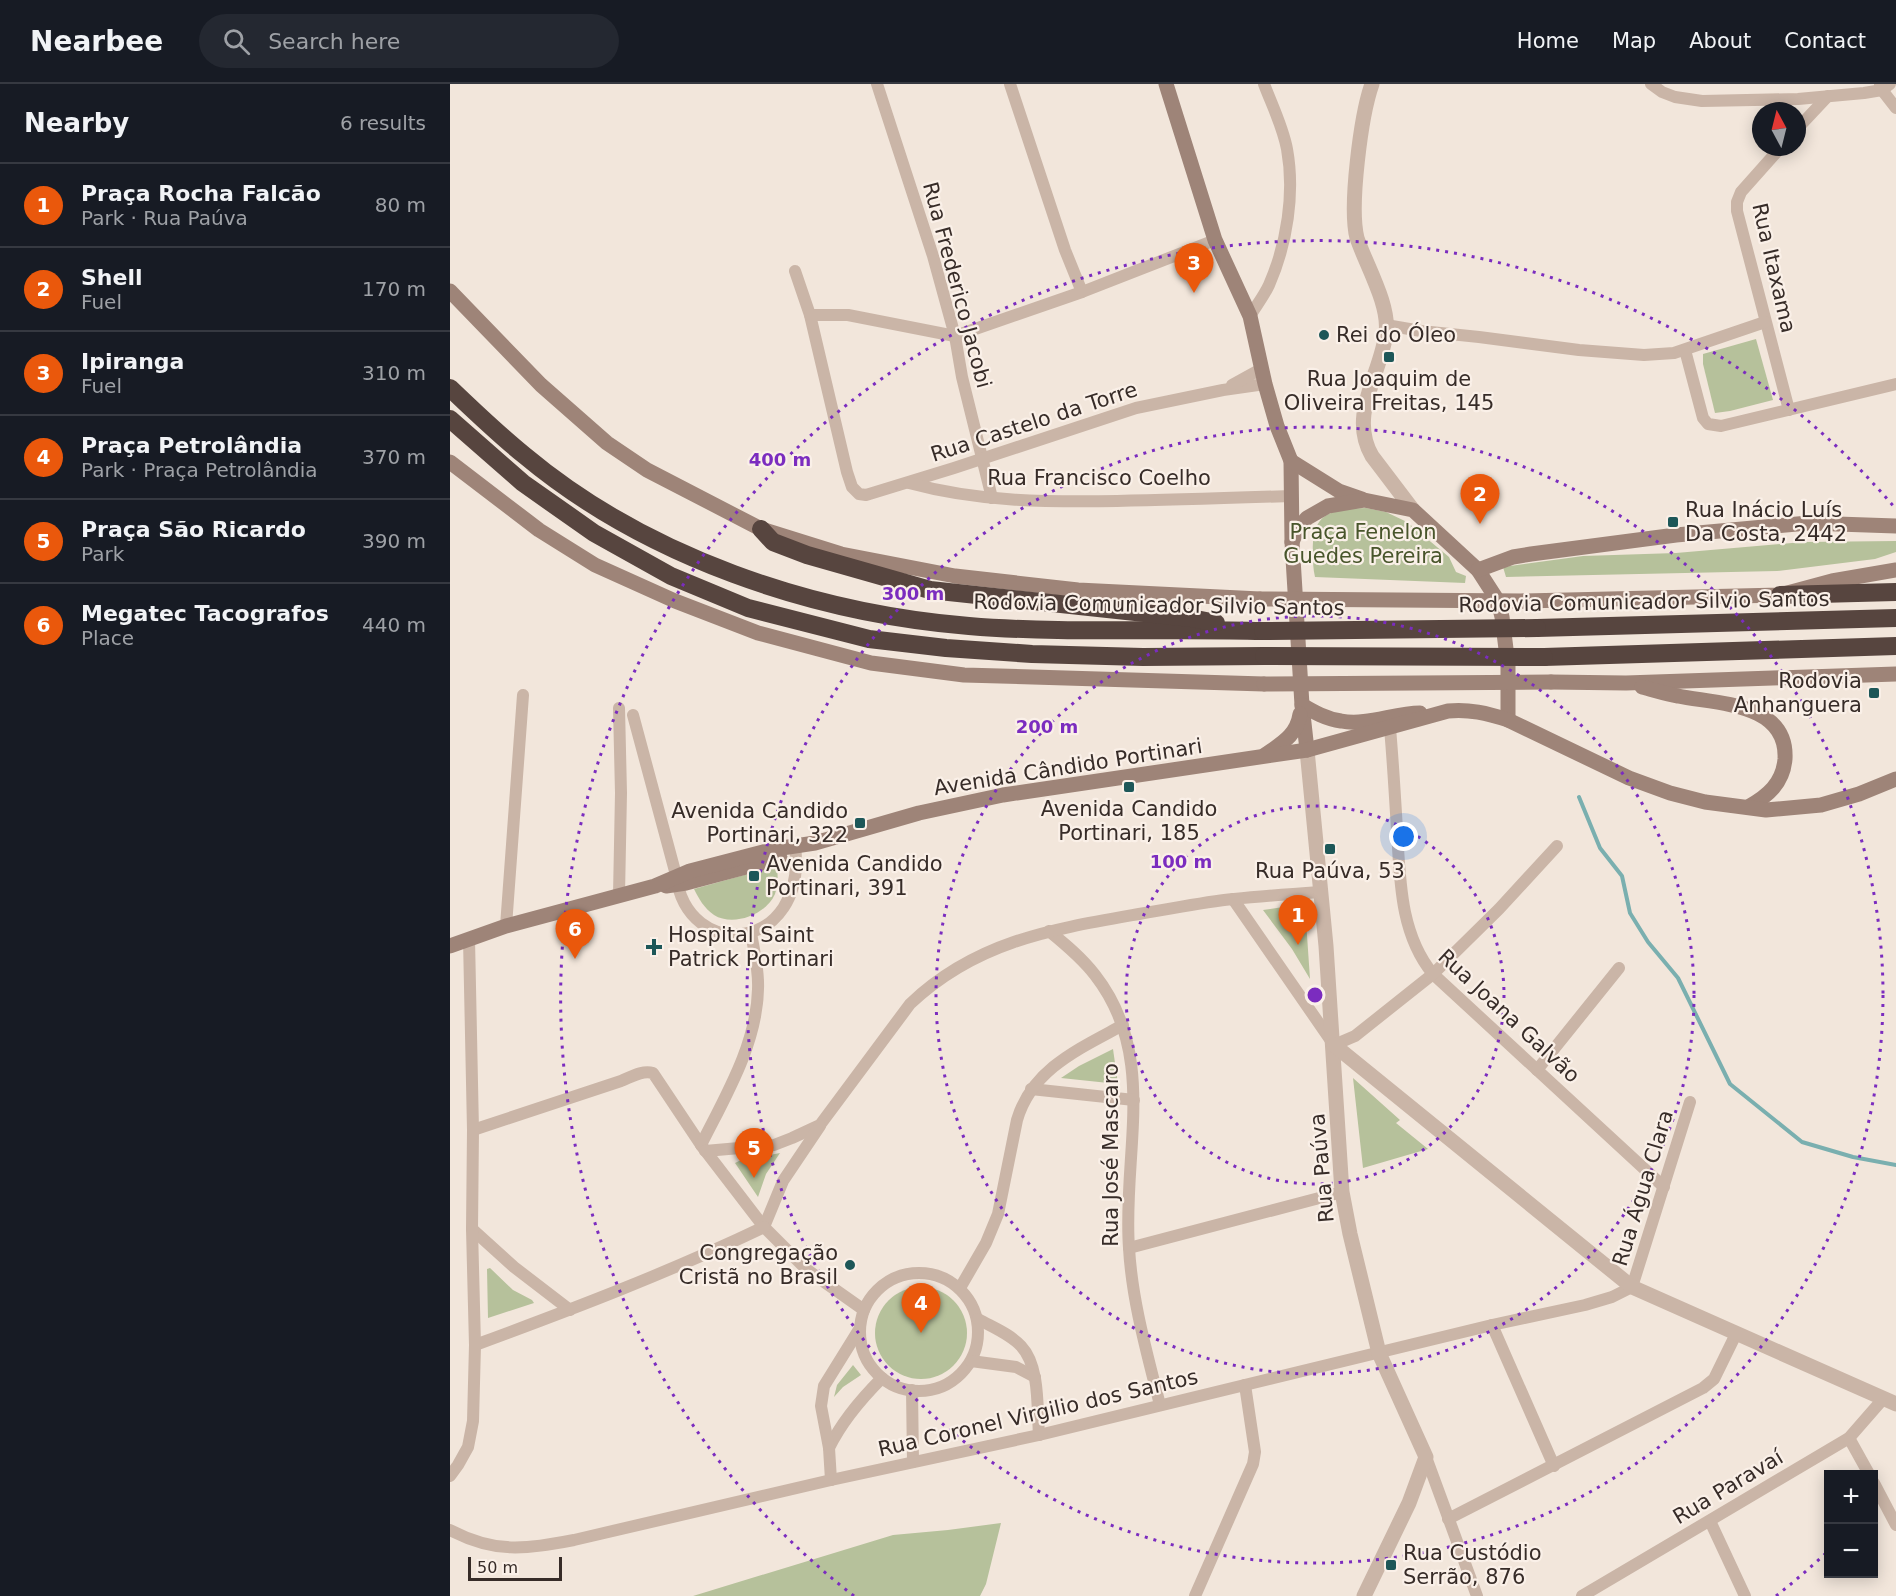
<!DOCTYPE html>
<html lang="en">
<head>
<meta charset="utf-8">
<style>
	:root { --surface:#171b24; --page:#242831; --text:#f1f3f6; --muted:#9ea1a6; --line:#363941; --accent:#ea580c }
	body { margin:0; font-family:"DejaVu Sans",sans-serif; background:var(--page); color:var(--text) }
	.controls { position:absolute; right:18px; bottom:18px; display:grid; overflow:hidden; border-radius:0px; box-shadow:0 3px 15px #0003 }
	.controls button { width:54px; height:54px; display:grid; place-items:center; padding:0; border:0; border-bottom:2px solid var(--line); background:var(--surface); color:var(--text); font:30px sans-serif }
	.compass { position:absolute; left:1302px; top:18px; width:54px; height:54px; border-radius:50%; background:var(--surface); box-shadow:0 3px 15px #0003; rotate:353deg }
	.scale { position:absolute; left:18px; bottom:15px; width:94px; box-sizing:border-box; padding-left:6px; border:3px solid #372c28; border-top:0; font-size:16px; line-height:21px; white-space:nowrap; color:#372c28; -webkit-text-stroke:4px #faf0e8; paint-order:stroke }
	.you { position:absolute; left:954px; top:753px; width:21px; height:21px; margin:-15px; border:4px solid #fff; border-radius:50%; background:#1a73e8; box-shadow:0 0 0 9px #1a73e833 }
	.badge { display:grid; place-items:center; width:39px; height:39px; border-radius:50%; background:var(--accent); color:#fff; font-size:20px; font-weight:700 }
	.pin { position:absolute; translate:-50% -50px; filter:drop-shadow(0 2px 3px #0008) }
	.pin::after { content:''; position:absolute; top:32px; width:21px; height:18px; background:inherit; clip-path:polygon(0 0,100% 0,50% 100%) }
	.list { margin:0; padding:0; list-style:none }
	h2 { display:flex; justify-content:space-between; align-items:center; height:78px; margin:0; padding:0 24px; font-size:26px }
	h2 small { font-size:20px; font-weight:400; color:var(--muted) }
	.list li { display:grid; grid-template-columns:39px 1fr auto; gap:18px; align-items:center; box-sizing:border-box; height:84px; padding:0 24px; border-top:2px solid var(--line) }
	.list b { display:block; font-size:22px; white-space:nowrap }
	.list p { margin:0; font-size:20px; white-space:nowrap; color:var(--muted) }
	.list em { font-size:20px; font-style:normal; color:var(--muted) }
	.icon { flex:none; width:33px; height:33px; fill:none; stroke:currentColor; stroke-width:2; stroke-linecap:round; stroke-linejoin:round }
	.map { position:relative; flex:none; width:1446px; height:1512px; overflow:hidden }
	header { display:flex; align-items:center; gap:36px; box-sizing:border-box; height:84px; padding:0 30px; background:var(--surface); border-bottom:2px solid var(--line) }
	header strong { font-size:28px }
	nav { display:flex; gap:33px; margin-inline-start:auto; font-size:21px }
	.search { width:420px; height:54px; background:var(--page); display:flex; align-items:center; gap:15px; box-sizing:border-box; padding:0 21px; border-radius:33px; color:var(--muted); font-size:22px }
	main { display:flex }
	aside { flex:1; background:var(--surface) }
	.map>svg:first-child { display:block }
	.green { fill:#b6c19b }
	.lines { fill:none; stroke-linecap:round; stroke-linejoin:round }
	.stream { stroke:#7aafaf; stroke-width:4 }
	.minor { stroke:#cab5a7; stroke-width:12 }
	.tertiary { stroke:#cab5a7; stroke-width:15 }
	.secondary { stroke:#9e8478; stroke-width:15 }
	.motorway { stroke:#57453f; stroke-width:18 }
	.secondary-bridge { stroke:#9e8478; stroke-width:15 }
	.motorway-bridge { stroke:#57453f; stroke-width:18 }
	.ring { fill:none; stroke:#7b2cbf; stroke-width:3; stroke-dasharray:3 6 }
	.poi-dot { fill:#1d5758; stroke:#faf0e8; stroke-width:2 }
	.labels { text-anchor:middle; stroke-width:4.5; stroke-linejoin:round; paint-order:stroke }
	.street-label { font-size:21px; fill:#372c28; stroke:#faf0e8 }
	.poi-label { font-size:21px; fill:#372c28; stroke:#faf0e8; text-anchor:start }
	.park-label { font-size:21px; fill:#48552b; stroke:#faf0e8 }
	.centre { fill:#7b2cbf; stroke:#faf0e8; stroke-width:3 }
	.ring-label { font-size:18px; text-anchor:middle; font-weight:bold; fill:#7b2cbf; stroke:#faf0e8; stroke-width:4.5; stroke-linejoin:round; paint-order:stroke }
</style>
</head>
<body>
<header>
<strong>Nearbee</strong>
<div class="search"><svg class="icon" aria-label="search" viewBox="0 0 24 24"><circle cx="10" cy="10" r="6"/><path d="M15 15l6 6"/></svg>Search here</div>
<nav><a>Home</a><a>Map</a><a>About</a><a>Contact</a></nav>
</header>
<main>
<aside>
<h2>Nearby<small>6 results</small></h2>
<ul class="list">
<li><span class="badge">1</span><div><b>Praça Rocha Falcão</b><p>Park · Rua Paúva</p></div><em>80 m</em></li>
<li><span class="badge">2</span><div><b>Shell</b><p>Fuel</p></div><em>170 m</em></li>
<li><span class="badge">3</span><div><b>Ipiranga</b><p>Fuel</p></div><em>310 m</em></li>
<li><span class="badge">4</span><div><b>Praça Petrolândia</b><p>Park · Praça Petrolândia</p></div><em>370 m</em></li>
<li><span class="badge">5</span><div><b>Praça São Ricardo</b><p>Park</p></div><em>390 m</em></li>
<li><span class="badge">6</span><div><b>Megatec Tacografos</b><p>Place</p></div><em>440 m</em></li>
</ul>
</aside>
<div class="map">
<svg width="1446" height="1512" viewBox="0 0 1446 1512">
	<rect width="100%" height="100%" fill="#f2e6db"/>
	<!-- green -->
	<g class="green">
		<path d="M1306 255 1323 316 1280 327 1265 329 1253 280V270Z"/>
		<path d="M916 424 936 428 957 438 999 473 1006 488 1016 492 1015 499 865 493C863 485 863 477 863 470 861 429 880 425 916 424Z"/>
		<path d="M1446 457V468L1425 475 1327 487 1056 493 1053 483 1133 472 1226 469 1353 458Z"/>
		<path d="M327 782C328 791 328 801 325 810 316 831 283 843 264 831 254 824 249 815 244 805Z"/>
		<path d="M853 820 855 822 860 895 842 865 813 826Z"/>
		<path d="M663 965 668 1000 611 994 629 982Z"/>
		<path d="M903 994 950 1036 946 1039 978 1065 913 1084Z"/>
		<path d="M330 1069 316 1090 308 1113 285 1079 289 1077Z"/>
		<path d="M40 1184 63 1206 82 1216 84 1219 38 1234 37 1185Z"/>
		<circle cx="471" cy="1249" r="46"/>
		<path d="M403 1281 411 1291 393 1303 384 1313 387 1301Z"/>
		<path d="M551 1439 536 1500 530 1512H243L443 1451 498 1446Z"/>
	</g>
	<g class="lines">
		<!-- stream -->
		<path class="stream" d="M1129 713 1150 764 1172 792 1180 829 1198 858 1228 894 1280 1000 1352 1058 1403 1073 1446 1081"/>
		<!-- minor -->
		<g class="minor">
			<path d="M427 0 483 172 505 252 512 293 542 414"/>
			<path d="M560 0 615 166 632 208"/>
			<path d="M1201 0 1212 8 1225 13 1252 17 1348 15 1414 9 1432 6 1440 0"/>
			<path d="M1430 0 1432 6 1446 24"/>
			<path d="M1347 45 1378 12"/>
			<path d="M1331 63 1291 108 1287 118V127L1339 326"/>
			<path d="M345 187 360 231 397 388 402 403 409 410 416 411 504 384 686 324 773 306 815 300"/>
			<path d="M360 231H398L505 252 632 208 765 156"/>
			<path d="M800 232C806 222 814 212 819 201 837 160 845 109 837 65 833 43 822 21 814 0"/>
			<path d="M936 241 971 247 1029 253 1129 266 1194 271 1224 269 1315 238"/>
			<path d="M1235 266 1253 334 1258 340 1271 342 1446 300"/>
			<path d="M782 301 811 285"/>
			<path d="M459 399C529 418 595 418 667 417 725 416 782 414 840 412"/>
			<path d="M183 631 226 791C237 880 358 868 345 762"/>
			<path d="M940 644C943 678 945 712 947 746 950 796 950 850 983 890L1214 1103"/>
			<path d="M169 811 171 709 169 624"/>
			<path d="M783 815 884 961 905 952 983 890 1049 825 1107 762"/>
			<path d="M56 842 73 611"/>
			<path d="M599 847C615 860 632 874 645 891 709 973 672 1070 679 1164 682 1217 697 1269 710 1321"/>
			<path d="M1087 986 1169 884"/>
			<path d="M581 1005 684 1016"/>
			<path d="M23 1046 171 997C181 993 192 986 203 989L251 1061 314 1143 356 1185 414 1226"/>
			<path d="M251 1061C275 1013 307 960 308 905 309 886 304 867 301 849"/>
			<path d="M255 1067 324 1061 342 1054 370 1041 460 920C526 857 603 845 689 830 721 825 752 818 784 815 812 812 841 810 870 808"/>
			<path d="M314 1143 333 1097 370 1042"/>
			<path d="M22 1145 64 1183 120 1226"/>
			<path d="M679 1164 892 1108"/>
			<circle cx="469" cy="1248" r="59"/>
			<path d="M510 1204 536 1159 548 1130 567 1036C582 985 629 965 673 941"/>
			<path d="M528 1235C542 1243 560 1250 571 1262 590 1282 587 1324 589 1351"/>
			<path d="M1042 1241 1104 1382"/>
			<path d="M25 1261C123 1225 220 1188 314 1143"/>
			<path d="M521 1277 566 1283 585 1293"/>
			<path d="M462 1306 463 1378"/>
			<path d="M1399 1354 1419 1390"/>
			<path d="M379 1364C392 1337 411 1315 432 1294"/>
			<path d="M976 1373 1027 1512"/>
			<path d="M0 1392 8 1381 18 1363 23 1337 25 1261 22 1145 23 1046 19 855"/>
			<path d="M381 1396 379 1364 371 1322 374 1302 410 1244"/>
			<path d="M1424 1399 1446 1441"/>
			<path d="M998 1435 1253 1304 1264 1295 1286 1250"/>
			<path d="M1260 1437 1295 1512"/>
			<path d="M0 1446C46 1470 75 1465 124 1456L381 1396 589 1351 1042 1241 1135 1221 1162 1213 1182 1203 1240 1018"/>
			<path d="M745 1512 803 1380 805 1368 795 1301"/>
			<path d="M1132 1512 1399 1354 1433 1315"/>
		</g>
		<!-- tertiary -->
		<g class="tertiary">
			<path d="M922 0C911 31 899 123 907 154 916 181 940 221 936 249 931 290 898 331 922 372L963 426"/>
			<path d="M857 666 876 862 892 1108 900 1150 929 1269 976 1373 959 1419 914 1512"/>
			<path d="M884 961 1182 1203 1446 1320"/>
		</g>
		<!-- secondary -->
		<g class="secondary">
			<path d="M716 0 765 156 800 232 815 300 827 342 841 377 842 458 852 621 857 666"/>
			<path d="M0 207 91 301 157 359 197 386 311 445 391 470 505 492 628 506 810 515"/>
			<path d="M841 377 889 407 912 415"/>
			<path d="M0 378 89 446 145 481 225 517 308 549 421 579 514 591 814 600"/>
			<path d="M842 458 848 444 857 434 878 422 914 416 963 426 1028 486 1048 517 1052 533 1058 581V636"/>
			<path d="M1028 486 1063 473 1081 470 1226 451 1358 439 1446 442"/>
			<path d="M1074 517 1330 511 1382 497 1446 486"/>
			<path d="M1101 598 1176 599 1446 590"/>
			<path d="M1192 603C1204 606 1216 610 1228 612 1266 620 1338 618 1335 675 1333 699 1318 712 1298 723"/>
			<path d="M852 621C864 628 876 635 891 637 917 642 944 629 970 629"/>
			<path d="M815 671C832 659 847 651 850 630"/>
			<path d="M216 802 236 799 330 774"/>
			<path d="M0 862 56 842 205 802 240 787 325 765 365 759 469 729 553 711 857 666 998 627C1019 625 1037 629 1058 636L1179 694 1220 709 1255 718 1316 726 1371 721 1409 710 1446 695"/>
		</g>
		<!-- motorway -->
		<g class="motorway">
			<path d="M0 304C24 327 48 350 74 371 196 473 362 529 519 542 616 550 715 544 813 547"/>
			<path d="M0 335 73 399 144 449 221 492 298 524 419 555 496 564 582 570 693 573 814 572"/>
			<path d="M311 445 323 458 357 471 480 506 741 534 766 539"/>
			<path d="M1330 511 1446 508"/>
			<path d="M1087 544 1446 534"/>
			<path d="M1094 573 1446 562"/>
		</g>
		<!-- secondary-bridge -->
		<g class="secondary-bridge">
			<path d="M810 515 1074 517"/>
			<path d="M814 600 1101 598"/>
		</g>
		<!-- motorway-bridge -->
		<g class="motorway-bridge">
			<path d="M813 547 1087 544"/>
			<path d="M814 572 1094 573"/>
		</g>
	</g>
	<!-- distance rings -->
	<g class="ring">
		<circle cx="865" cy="911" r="189"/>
		<circle cx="865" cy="911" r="379"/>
		<circle cx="865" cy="911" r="568"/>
		<path d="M1376 1469A757 757 0 0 1 1326 1512M404 1512A757 757 0 1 1 1445 424"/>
	</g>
	<!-- markers -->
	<g class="poi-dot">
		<circle cx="874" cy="251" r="6"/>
		<rect x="933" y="267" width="12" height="12" rx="3"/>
		<rect x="1217" y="432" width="12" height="12" rx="3"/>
		<rect x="1418" y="603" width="12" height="12" rx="3"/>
		<rect x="673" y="697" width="12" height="12" rx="3"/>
		<rect x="404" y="733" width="12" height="12" rx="3"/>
		<rect x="874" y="759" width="12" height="12" rx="3"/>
		<rect x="298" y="786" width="12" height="12" rx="3"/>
		<path d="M201 854h6v6h6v6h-6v6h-6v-6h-6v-6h6z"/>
		<circle cx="400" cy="1181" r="6"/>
		<rect x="935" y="1475" width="12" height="12" rx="3"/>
	</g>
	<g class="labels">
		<!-- street labels -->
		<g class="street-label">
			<text transform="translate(1324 184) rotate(77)" y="7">Rua Itaxama</text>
			<text transform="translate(507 201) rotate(75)" y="7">Rua Frederico Jacobi</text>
			<text transform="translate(584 338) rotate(-18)" y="7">Rua Castelo da Torre</text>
			<text x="649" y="401">Rua Francisco Coelho</text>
			<text transform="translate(1194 518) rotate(-1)" y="7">Rodovia Comunicador Silvio Santos</text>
			<text transform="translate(709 521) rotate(1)" y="7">Rodovia Comunicador Silvio Santos</text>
			<text transform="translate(618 683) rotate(-9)" y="7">Avenida Cândido Portinari</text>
			<text transform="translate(1059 932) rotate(43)" y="7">Rua Joana Galvão</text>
			<text transform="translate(661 1071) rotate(-90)" y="7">Rua José Mascaro</text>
			<text transform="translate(872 1084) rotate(-95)" y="7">Rua Paúva</text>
			<text transform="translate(1193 1104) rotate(-73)" y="7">Rua Água Clara</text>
			<text transform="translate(588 1329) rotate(-13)" y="7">Rua Coronel Virgilio dos Santos</text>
			<text transform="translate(1278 1403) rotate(-31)" y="7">Rua Paravaí</text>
		</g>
		<!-- poi labels -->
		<g class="poi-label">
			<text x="886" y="258">Rei do Óleo</text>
			<text x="939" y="302" text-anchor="middle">Rua Joaquim de<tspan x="939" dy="24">Oliveira Freitas, 145</tspan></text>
			<text x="1235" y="433">Rua Inácio Luís<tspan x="1235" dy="24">Da Costa, 2442</tspan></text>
			<text x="1412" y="604" text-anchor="end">Rodovia<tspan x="1412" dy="24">Anhanguera</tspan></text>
			<text x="679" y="732" text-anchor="middle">Avenida Candido<tspan x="679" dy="24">Portinari, 185</tspan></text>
			<text x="398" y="734" text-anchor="end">Avenida Candido<tspan x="398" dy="24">Portinari, 322</tspan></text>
			<text x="316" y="787">Avenida Candido<tspan x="316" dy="24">Portinari, 391</tspan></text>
			<text x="880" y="794" text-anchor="middle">Rua Paúva, 53</text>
			<text x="218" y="858">Hospital Saint<tspan x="218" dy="24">Patrick Portinari</tspan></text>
			<text x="388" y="1176" text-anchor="end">Congregação<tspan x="388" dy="24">Cristã no Brasil</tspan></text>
			<text x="953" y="1476">Rua Custódio<tspan x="953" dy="24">Serrão, 876</tspan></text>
		</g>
		<!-- park labels -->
		<g class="park-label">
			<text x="913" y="455">Praça Fenelon<tspan x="913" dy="24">Guedes Pereira</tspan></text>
		</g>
	</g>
	<circle cx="865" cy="911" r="9" class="centre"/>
	<g class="ring-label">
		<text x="330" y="382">400 m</text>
		<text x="463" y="516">300 m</text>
		<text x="597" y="649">200 m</text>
		<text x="731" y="784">100 m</text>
	</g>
</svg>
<div class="controls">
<button>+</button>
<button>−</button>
</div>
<svg class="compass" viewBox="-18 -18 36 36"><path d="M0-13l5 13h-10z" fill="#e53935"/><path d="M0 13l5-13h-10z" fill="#9ea1a6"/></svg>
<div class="scale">50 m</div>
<div class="you"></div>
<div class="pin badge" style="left:848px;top:861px">1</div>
<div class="pin badge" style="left:1030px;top:440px">2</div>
<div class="pin badge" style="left:744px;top:209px">3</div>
<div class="pin badge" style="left:471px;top:1249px">4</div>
<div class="pin badge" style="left:304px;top:1094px">5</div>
<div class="pin badge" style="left:125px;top:875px">6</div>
</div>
</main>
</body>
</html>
